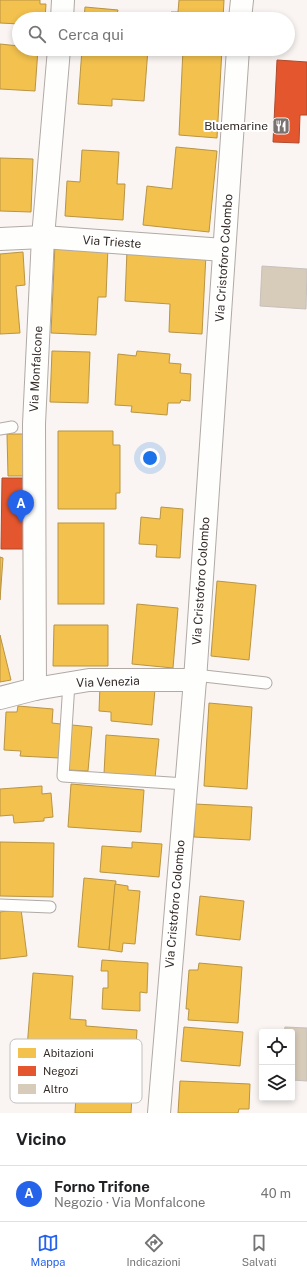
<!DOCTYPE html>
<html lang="it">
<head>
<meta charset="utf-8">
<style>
	:root { --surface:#fff; --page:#f6f6f6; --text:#202124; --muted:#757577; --line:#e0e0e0; --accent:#2563eb }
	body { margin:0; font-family:"Public Sans",sans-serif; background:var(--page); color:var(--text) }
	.controls { position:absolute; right:12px; bottom:12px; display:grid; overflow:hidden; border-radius:4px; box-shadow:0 2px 6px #0003 }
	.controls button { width:36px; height:36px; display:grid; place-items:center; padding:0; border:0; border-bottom:1px solid var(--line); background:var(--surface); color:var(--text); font:20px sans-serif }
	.you { position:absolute; left:150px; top:458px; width:14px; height:14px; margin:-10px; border:3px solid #fff; border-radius:50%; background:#1a73e8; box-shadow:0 0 0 6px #1a73e833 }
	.badge { display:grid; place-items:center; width:26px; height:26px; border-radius:50%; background:var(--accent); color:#fff; font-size:13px; font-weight:700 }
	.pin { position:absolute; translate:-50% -33px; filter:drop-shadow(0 1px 2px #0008) }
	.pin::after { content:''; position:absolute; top:21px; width:14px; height:12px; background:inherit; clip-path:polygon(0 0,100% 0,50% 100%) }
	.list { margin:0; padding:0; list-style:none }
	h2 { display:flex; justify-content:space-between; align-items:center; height:52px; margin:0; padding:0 16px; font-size:17px }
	h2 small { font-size:13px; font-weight:400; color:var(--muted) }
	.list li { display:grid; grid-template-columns:26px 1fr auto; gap:12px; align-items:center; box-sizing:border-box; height:56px; padding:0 16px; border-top:1px solid var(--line) }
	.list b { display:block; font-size:15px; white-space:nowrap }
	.list p { margin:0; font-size:13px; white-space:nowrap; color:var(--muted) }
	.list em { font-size:13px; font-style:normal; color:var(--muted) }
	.icon { flex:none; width:22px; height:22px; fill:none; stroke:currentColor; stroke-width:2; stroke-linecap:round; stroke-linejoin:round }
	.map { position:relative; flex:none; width:307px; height:1113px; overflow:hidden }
	.search { position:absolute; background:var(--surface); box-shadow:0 2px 6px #0003; left:12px; right:12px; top:12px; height:44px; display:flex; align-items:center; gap:10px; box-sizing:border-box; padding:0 14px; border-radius:22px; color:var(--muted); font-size:15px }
	.sheet { height:108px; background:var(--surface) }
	nav { display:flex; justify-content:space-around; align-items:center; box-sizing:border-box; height:56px; border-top:1px solid var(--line); background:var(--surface); font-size:11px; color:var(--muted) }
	nav a { display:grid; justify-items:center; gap:2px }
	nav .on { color:var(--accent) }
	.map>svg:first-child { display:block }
	.homes { fill:#f2c14e; stroke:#b99443 }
	.shops { fill:#e4572e; stroke:#b04a2c }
	.building { fill:#d7cbba; stroke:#c6c1bc }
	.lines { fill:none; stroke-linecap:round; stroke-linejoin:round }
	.service-casing { stroke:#b0aaa6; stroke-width:13 }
	.minor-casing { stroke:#b0aaa6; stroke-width:24 }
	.service { stroke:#fefefd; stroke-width:11 }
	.minor { stroke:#fefefd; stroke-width:22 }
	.labels { text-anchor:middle; stroke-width:4; stroke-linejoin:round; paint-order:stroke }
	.poi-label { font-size:12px; fill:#352c28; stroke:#fff; text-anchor:end }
	.street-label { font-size:12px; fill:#352c28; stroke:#fff }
	.key { fill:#fff; stroke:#c2c0be; stroke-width:1 }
	.key-label { font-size:11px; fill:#352c28 }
</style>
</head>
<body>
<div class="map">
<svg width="307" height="1113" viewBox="0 0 307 1113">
	<rect width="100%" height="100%" fill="#faf5f2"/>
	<!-- homes -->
	<g class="homes">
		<path d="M0 0H40V4H46L45 19H19V24L0 23Z"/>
		<path d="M179 0H224L223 19H171V12H178Z"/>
		<path d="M85 7 118 10 117 14 150 17V19H84Z"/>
		<path d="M0 44 19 46V49H38L35 91 0 89Z"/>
		<path d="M82 49H148L144 101 112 99V106L78 104Z"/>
		<path d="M183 49H222L217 138 179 135Z"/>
		<path d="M176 147 217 151 209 232 143 225 147 186 172 189Z"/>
		<path d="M82 150 119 152 117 184H125L123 220 65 216 67 181 80 182Z"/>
		<path d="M0 158 33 159 31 212 0 211Z"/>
		<path d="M55 244 108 247 106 297H98L96 335 51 333Z"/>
		<path d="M127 250 206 254 202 334 169 332 170 304 125 301Z"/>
		<path d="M23 252 25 285 16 286 20 333 0 334V254Z"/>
		<path d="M52 351 90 352 88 403 50 402Z"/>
		<path d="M137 351 170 354 169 363 181 364 180 373 191 374 190 401 181 400 180 403H168L167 415 131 412 132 406 115 405 118 354 136 356Z"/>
		<path d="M58 431H113V445H120V493H116V509H58Z"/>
		<path d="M7 434H27V476H8Z"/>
		<path d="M161 507 183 509 180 558 156 557 157 545 139 544 141 517 160 519Z"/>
		<rect x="58" y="523" width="46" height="81"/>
		<path d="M0 557 3 558 0 600Z"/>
		<path d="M217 581 256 585 249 660 211 656Z"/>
		<path d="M137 604 178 608 173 668 132 664Z"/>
		<path d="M54 625H108V666H53Z"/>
		<path d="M0 635 11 680 0 682Z"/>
		<path d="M100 685 155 689 152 725 111 721V712L99 711Z"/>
		<path d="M209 703 252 707 247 789 204 786Z"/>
		<path d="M18 706 53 709 52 723 61 724 59 758 20 756 21 751 4 750 6 712H17Z"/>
		<path d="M72 725 92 727 88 771 68 770Z"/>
		<path d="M106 735 159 739 155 778 104 774Z"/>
		<path d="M71 784 144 790 141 832 68 827Z"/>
		<path d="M42 786V794L51 793 53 817 44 818V821L14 823 13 815 0 816V789Z"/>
		<path d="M195 804 252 807 250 840 194 837Z"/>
		<path d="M0 842 54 843 53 897 0 896Z"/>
		<path d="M132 842 162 844 159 877 100 872 102 846 132 848Z"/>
		<path d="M84 878 116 881 109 950 78 947Z"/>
		<path d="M115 884 128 886V890L140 891 135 944 123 943 122 952 109 950Z"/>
		<path d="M200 896 244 901 240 940 196 935Z"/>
		<path d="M21 909 27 956 0 959V912Z"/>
		<path d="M102 960 148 963 147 993 140 992V1011L102 1009 103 988H108V971H101Z"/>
		<path d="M199 963 242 967 238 1023 188 1020 189 1009H186L189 970H198Z"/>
		<path d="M33 973 73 976 70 1019 86 1020V1026L137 1030 135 1061 74 1056V1045L62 1044V1051L27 1048Z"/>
		<path d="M184 1027 243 1032 240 1066 181 1061Z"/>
		<path d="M77 1075 133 1079 131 1113H75Z"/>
		<path d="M180 1081 250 1084 249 1109H239L238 1113H178Z"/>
	</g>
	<!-- shops -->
	<g class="shops">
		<path d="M277 60 307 62V115H300L299 143 273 142Z"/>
		<path d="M2 478H26L25 549H1Z"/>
	</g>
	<!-- building -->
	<g class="building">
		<path d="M262 266 307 269 306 309 260 306Z"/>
		<path d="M285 1027 307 1028V1081L292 1080V1032H284Z"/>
	</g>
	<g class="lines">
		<!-- service casing -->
		<g class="service-casing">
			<g id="service">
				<path d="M0 429 12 427"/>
				<path d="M195 675 266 683"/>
				<path d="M69 683 63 776 186 784"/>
				<path d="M0 905 50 907"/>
			</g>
		</g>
		<!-- minor casing -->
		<g class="minor-casing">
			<g id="minor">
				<path d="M62 19 63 0"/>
				<path d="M240 19 242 0"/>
				<path d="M0 239 43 237 224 250"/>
				<path d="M35 689 34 424 43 237 59 49"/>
				<path d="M0 698 35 689 89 680H195"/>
				<path d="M159 1113 195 680 238 49"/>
			</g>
		</g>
		<!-- service -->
		<use href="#service" class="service"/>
		<!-- minor -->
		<use href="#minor" class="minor"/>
	</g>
	<!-- icons -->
	<defs>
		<g id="restaurant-square" transform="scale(0.9)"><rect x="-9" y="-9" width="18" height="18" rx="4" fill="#7a726f" stroke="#fff"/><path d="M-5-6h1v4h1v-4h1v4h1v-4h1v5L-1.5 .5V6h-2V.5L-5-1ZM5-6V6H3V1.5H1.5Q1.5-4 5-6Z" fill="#fff"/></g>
	</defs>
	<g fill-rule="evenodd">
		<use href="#restaurant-square" x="281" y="126"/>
	</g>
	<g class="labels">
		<!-- poi labels -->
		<g class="poi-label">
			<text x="268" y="130">Bluemarine</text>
		</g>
		<!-- street labels -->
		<g class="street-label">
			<text transform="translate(112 242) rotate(4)" y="4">Via Trieste</text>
			<text transform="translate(224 258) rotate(-86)" y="4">Via Cristoforo Colombo</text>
			<text transform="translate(36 369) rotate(-87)" y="4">Via Monfalcone</text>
			<text transform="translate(201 581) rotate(-86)" y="4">Via Cristoforo Colombo</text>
			<text transform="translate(108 682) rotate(-2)" y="4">Via Venezia</text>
			<text transform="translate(175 904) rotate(-85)" y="4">Via Cristoforo Colombo</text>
		</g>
	</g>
	<!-- legend -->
	<rect x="10" y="1039" width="132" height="64" rx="6" class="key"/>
	<rect x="18" y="1048" width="18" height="10" fill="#f2c14e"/>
	<rect x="18" y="1066" width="18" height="10" fill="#e4572e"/>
	<rect x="18" y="1084" width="18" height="10" fill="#d7cbba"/>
	<g class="key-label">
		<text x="43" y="1057">Abitazioni</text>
		<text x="43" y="1075">Negozi</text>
		<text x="43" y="1093">Altro</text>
	</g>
</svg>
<div class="controls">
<button><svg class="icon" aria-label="locate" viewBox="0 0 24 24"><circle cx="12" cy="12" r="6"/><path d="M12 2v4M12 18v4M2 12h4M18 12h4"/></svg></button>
<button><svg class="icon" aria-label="layers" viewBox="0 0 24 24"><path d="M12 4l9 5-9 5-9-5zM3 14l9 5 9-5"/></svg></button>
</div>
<div class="you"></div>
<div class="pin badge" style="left:21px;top:523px">A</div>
<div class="search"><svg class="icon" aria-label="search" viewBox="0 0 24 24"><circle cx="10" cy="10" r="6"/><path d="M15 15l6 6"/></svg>Cerca qui</div>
</div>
<section class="sheet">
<h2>Vicino<small></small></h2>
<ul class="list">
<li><span class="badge">A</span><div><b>Forno Trifone</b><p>Negozio · Via Monfalcone</p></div><em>40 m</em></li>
</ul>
</section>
<nav>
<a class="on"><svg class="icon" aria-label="map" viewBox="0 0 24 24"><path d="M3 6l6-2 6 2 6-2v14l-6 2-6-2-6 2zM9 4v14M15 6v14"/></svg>Mappa</a>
<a><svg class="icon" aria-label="directions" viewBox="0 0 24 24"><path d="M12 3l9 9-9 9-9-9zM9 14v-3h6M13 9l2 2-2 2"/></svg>Indicazioni</a>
<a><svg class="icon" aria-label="saved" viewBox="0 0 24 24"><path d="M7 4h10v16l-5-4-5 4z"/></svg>Salvati</a>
</nav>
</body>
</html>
